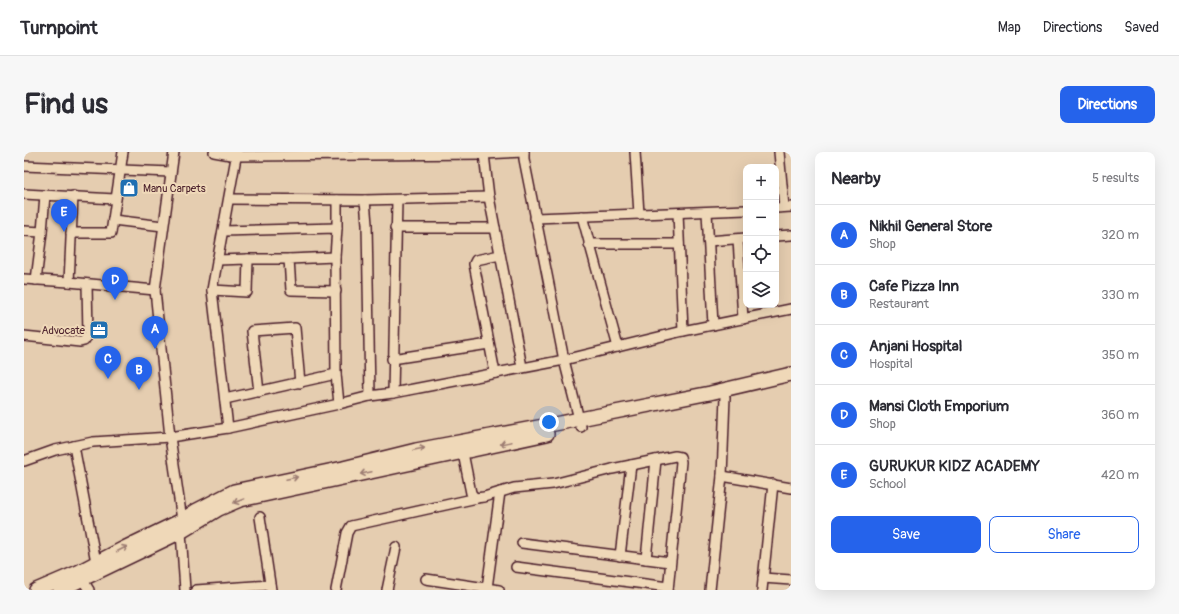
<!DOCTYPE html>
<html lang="en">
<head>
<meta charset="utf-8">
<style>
	:root { --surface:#fff; --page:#f7f7f7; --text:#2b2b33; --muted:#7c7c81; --line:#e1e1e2; --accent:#2563eb }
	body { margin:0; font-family:Pangolin,sans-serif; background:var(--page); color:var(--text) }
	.controls { position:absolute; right:12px; top:12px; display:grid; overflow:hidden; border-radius:8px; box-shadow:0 4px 16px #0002 }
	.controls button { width:36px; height:36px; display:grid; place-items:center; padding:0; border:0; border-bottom:1px solid var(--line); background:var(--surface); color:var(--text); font:20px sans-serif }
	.you { position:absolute; left:525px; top:270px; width:14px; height:14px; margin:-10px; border:3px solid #fff; border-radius:50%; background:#1a73e8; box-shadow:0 0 0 6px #1a73e833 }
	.badge { display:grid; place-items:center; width:26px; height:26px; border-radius:50%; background:var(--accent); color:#fff; font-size:13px; font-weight:700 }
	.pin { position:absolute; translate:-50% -33px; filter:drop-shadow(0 1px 2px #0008) }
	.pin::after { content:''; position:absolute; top:21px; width:14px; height:12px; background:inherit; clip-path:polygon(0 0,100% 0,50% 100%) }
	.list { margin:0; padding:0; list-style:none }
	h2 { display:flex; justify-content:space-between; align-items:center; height:52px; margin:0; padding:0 16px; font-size:17px }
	h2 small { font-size:13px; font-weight:400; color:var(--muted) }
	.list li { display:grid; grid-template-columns:26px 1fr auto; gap:12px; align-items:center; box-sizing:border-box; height:60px; padding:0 16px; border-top:1px solid var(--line) }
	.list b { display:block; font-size:15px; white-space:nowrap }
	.list p { margin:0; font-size:13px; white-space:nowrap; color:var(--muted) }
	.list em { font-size:13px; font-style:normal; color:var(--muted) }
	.actions { display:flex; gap:8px; padding:12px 16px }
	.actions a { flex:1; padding:9px 0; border:1px solid var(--accent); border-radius:8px; text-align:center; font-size:14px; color:var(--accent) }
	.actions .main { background:var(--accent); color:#fff }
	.icon { flex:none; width:22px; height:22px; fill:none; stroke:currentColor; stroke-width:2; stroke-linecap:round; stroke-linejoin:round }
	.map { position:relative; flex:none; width:767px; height:438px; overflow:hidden; border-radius:8px }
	header { display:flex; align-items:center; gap:24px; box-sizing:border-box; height:56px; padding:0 20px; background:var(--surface); border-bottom:1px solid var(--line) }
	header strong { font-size:19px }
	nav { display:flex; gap:22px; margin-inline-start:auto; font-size:14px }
	.intro { display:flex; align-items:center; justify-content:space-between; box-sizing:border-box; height:96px; padding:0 24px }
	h1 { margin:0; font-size:28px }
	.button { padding:10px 18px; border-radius:8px; background:var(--accent); color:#fff; font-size:14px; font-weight:700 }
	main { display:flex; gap:24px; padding:0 24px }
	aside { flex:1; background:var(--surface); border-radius:8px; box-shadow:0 4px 16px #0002 }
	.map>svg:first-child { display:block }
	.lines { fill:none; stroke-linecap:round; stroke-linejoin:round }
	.street-casing { stroke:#4a1f2b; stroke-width:12 }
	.secondary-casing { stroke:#4a1f2b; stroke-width:16 }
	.street { stroke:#efd8b8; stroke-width:9 }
	.secondary { stroke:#efd8b8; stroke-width:13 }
	.oneway { stroke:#9c7c72 }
	.labels { text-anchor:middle; stroke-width:4; stroke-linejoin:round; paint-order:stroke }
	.poi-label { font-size:11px; fill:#4a1f2b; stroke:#efd8b8; text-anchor:start }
</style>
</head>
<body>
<header>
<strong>Turnpoint</strong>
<nav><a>Map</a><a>Directions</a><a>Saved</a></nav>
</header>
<div class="intro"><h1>Find us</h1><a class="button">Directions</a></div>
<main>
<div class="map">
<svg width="767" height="438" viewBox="0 0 767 438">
	<rect width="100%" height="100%" fill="#e5cdb0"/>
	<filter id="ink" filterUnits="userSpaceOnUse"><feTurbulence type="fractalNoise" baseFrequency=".025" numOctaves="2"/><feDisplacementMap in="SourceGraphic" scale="8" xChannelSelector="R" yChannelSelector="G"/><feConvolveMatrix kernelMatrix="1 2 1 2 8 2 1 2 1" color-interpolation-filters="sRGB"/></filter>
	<g filter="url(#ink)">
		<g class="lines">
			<!-- street casing -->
			<g class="street-casing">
				<g id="street">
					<path d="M150 0 131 138 146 285 158 368 157 380 161 438"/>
					<path d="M190 0 212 4 460 2 500 0"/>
					<path d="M500 0V7L540 208 557 275"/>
					<path d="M611 0 615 62"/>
					<path d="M755 0 760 55"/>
					<path d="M460 2 465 45 498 215"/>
					<path d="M0 14 147 20"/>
					<path d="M0 42 91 47"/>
					<path d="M205 47 341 48 465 45"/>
					<path d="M341 48 343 72 346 244"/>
					<path d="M752 56 767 55"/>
					<path d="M683 60 689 173"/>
					<path d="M654 61 659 179"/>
					<path d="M558 64 594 195"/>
					<path d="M511 66 722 58"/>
					<path d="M89 68 139 74"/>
					<path d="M313 76V48"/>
					<path d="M371 76H471"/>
					<path d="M0 79 18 80 12 128"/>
					<path d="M199 79 313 76 311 105 312 222 315 252 204 276"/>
					<path d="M18 80 21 43"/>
					<path d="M47 81H87L99 0"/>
					<path d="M752 84 767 83"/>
					<path d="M714 87 719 167"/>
					<path d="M684 89 722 86"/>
					<path d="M565 92H655"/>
					<path d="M311 105 265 107 267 138 312 139"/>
					<path d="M224 107H265"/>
					<path d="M0 127 45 130 131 138"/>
					<path d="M45 130 49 44"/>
					<path d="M188 138 223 140 224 107 193 108"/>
					<path d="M0 184 56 190 60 189 64 183 63 132"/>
					<path d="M368 207 465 192"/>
					<path d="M471 221 450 112 452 108 476 103"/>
					<path d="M235 240 228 179 271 176 276 231"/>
					<path d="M369 241 373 48"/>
					<path d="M201 247 312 222"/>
					<path d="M315 252 346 244 369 241 540 208 659 179 767 157"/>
					<path d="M50 294 72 410"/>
					<path d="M438 296 447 341 451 346 460 345 490 336 529 332 588 317 651 304 656 305 657 310 644 438"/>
					<path d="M0 309 31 298 69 290 146 285 204 276 188 138 213 0"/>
					<path d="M698 324 767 336"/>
					<path d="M236 365 247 438"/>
					<path d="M498 391 646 410"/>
					<path d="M596 404 607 313"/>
					<path d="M622 407 632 308"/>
					<path d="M492 415 644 435"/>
					<path d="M739 426 767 428"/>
					<path d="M58 427 65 438"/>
					<path d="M402 427 475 438"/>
					<path d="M463 436 476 340"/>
					<path d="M172 438 246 433"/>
					<path d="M312 438 323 381 327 374 453 346"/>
					<path d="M363 438 372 395"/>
					<path d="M686 438 698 324 701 245"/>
					<path d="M738 438 749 332"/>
				</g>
			</g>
			<!-- secondary casing -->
			<g class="secondary-casing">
				<g id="secondary">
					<path d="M12 438 54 420 100 396 158 368 173 358 210 339 319 316 392 298 541 270 686 241 767 222"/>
					<path d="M36 438 157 380 195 357 216 348 523 282"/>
				</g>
			</g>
			<!-- street -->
			<use href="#street" class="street"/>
			<!-- secondary -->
			<use href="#secondary" class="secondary"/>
		</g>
		<!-- one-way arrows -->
		<defs><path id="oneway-shaft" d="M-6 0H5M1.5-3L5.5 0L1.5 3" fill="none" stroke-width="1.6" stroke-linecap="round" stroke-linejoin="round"/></defs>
		<g class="oneway">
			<use href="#oneway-shaft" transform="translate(482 291) rotate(168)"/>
			<use href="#oneway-shaft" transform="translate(395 297) rotate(-12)"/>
			<use href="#oneway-shaft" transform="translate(342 321) rotate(168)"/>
			<use href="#oneway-shaft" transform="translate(268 326) rotate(-12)"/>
			<use href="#oneway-shaft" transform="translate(215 349) rotate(159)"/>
			<use href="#oneway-shaft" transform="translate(98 397) rotate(-27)"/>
		</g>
	</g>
	<!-- icons -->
	<defs>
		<g id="shop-square" transform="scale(1)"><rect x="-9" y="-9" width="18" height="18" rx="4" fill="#1f6fb2" stroke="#efd8b8"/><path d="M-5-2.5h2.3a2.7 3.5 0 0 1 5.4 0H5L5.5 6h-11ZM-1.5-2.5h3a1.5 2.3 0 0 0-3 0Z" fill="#fff"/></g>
		<g id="office-square" transform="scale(1)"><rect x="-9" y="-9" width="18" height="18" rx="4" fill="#1f6fb2" stroke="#efd8b8"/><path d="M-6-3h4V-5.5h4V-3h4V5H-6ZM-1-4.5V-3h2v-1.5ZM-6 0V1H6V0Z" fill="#fff"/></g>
	</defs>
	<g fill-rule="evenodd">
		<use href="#shop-square" x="105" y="36"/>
		<use href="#office-square" x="75" y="178"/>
	</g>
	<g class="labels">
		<!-- poi labels -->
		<g class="poi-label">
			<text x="119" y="40">Manu Carpets</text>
			<text x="61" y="182" text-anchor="end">Advocate</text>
		</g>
	</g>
</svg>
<div class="controls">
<button>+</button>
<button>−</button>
<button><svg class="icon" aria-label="locate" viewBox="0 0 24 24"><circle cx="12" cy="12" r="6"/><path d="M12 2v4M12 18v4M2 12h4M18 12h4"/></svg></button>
<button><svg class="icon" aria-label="layers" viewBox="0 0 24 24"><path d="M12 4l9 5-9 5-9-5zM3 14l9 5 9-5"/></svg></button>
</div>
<div class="you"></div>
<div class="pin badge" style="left:131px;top:197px">A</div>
<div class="pin badge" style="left:115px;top:238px">B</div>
<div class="pin badge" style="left:84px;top:227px">C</div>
<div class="pin badge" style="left:91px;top:148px">D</div>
<div class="pin badge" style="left:40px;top:80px">E</div>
</div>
<aside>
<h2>Nearby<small>5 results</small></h2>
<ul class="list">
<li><span class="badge">A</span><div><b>Nikhil General Store</b><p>Shop</p></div><em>320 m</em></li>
<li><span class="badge">B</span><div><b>Cafe Pizza Inn</b><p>Restaurant</p></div><em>330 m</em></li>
<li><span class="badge">C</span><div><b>Anjani Hospital</b><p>Hospital</p></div><em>350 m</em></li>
<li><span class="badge">D</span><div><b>Mansi Cloth Emporium</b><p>Shop</p></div><em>360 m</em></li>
<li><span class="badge">E</span><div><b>GURUKUR KIDZ ACADEMY</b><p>School</p></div><em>420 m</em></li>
</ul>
<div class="actions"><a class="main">Save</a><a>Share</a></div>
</aside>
</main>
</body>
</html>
